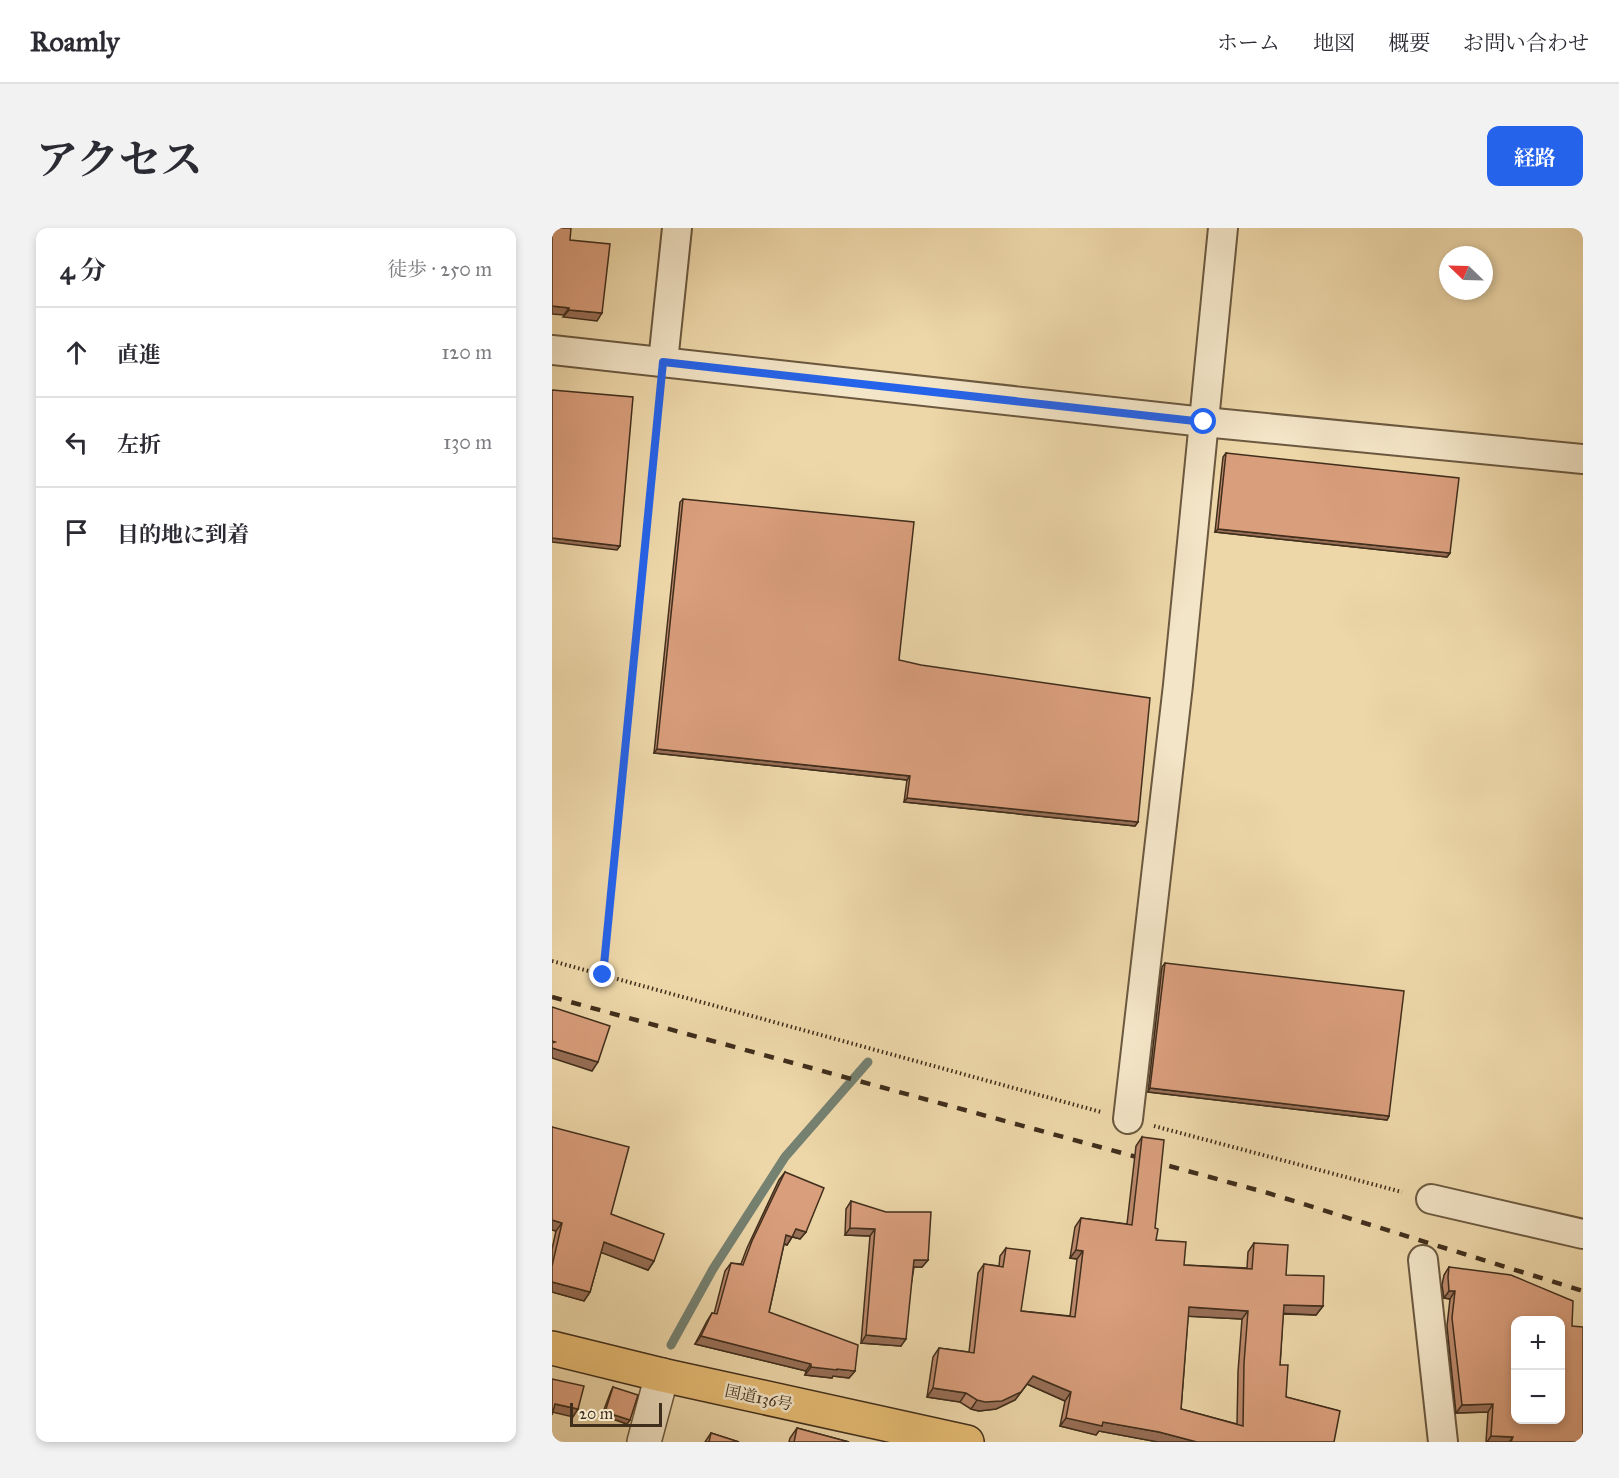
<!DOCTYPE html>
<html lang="ja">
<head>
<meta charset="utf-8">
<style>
	:root { --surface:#fff; --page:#f2f2f3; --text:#2b2b33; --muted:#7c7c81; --line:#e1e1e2; --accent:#2563eb }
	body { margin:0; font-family:"IM FELL Great Primer","Noto Serif JP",serif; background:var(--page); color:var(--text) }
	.controls { position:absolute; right:18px; bottom:18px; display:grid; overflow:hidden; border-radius:12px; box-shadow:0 3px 9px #0003 }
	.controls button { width:54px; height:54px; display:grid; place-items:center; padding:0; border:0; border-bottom:2px solid var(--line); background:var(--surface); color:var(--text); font:30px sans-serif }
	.compass { position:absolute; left:887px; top:18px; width:54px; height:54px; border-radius:50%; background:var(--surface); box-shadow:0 3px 9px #0003; rotate:293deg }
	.scale { position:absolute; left:18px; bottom:15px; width:92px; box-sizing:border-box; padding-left:6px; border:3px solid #402e1c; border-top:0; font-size:16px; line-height:21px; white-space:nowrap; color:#402e1c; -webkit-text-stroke:4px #f3e5c7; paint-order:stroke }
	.stop { position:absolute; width:18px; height:18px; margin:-14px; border:4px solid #2563eb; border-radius:50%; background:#fff }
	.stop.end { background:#2563eb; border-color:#fff; box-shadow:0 2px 6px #0008 }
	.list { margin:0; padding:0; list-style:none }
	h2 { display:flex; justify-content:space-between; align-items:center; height:78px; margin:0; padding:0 24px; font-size:26px }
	h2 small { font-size:20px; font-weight:400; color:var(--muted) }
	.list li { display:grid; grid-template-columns:39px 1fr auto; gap:18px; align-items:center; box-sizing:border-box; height:90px; padding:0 24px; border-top:2px solid var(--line) }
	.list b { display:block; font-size:22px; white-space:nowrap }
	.list em { font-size:20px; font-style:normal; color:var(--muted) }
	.icon { flex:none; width:33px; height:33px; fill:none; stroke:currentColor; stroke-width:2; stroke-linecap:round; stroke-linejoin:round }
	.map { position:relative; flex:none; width:1031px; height:1214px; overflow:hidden; border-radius:12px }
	header { display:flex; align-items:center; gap:36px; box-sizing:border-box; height:84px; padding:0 30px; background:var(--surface); border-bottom:2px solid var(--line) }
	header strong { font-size:28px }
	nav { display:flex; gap:33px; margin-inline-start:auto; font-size:21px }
	.intro { display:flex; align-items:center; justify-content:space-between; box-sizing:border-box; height:144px; padding:0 36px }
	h1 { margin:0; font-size:42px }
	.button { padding:15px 27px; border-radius:12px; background:var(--accent); color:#fff; font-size:21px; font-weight:700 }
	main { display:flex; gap:36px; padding:0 36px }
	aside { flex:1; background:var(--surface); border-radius:12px; box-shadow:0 3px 9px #0003 }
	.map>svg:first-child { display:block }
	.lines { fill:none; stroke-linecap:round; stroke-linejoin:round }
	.stream { stroke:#758171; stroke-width:9 }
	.minor-casing { stroke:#6b583f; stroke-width:32 }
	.tertiary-casing { stroke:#6b583f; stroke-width:36 }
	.trunk-casing { stroke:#402e1c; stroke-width:36 }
	.path { stroke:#402e1c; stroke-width:4; stroke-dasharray:1.5 3; stroke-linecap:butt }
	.minor { stroke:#f3e5c7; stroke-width:28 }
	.tertiary { stroke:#f3e5c7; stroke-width:33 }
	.trunk { stroke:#e6bc74; stroke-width:33 }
	.rail { stroke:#402e1c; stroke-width:4.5; stroke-dasharray:10 10; stroke-linecap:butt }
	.wall { fill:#bb886b; stroke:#402e1c; stroke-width:1.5; fill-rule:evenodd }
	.shaded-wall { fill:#986f57; stroke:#402e1c; stroke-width:1.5 }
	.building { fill:#d99e7c; stroke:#402e1c; stroke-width:1.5; fill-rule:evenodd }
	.route { stroke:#2563eb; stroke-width:8 }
	.labels { text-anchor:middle; stroke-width:5; stroke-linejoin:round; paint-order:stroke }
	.street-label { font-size:16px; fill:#402e1c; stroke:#f3e5c7 }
</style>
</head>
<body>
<header>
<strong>Roamly</strong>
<nav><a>ホーム</a><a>地図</a><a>概要</a><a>お問い合わせ</a></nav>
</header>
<div class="intro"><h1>アクセス</h1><a class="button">経路</a></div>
<main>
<aside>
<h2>4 分<small>徒歩 · 250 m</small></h2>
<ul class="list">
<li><svg class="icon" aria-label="ahead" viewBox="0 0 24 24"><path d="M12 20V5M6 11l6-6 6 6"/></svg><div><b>直進</b></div><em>120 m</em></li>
<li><svg class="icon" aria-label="left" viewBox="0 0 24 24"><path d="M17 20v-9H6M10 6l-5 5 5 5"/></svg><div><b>左折</b></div><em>130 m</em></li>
<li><svg class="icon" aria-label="arrive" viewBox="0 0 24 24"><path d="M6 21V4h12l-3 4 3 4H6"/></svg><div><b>目的地に到着</b></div></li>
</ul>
</aside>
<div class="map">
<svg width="1031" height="1214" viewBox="0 0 1031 1214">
	<rect width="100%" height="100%" fill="#edd7a9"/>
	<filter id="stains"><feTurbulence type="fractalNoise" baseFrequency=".00333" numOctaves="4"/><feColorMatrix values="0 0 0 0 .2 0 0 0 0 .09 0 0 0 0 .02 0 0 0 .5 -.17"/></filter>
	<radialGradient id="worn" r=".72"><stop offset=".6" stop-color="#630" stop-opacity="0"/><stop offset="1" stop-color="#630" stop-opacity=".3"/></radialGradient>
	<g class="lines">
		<!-- stream -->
		<path class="stream" d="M119 1117 161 1041 233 929 316 834"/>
		<!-- minor casing -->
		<g class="minor-casing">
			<g id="minor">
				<path d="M0 122 652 194 1031 231"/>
				<path d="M111 134 125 0"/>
				<path d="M576 891 626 457 671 0"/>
				<path d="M879 971 1031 1006"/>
				<path d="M871 1032 891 1214"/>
			</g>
		</g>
		<!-- tertiary casing -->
		<g class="tertiary-casing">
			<path id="tertiary" d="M92 1214 110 1147"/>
		</g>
		<!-- trunk casing -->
		<g class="trunk-casing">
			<path id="trunk" d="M0 1120 110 1147 415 1214"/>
		</g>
		<!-- path -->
		<g class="path">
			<path d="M0 733 549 884"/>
			<path d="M51 747 108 163"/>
			<path d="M602 898 850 964"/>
		</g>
		<!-- minor -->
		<use href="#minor" class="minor"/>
		<!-- tertiary -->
		<use href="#tertiary" class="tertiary"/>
		<!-- trunk -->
		<use href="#trunk" class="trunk"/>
		<!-- rail -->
		<path class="rail" d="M0 769 716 965 1031 1063"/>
	</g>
	<!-- wall -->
	<g class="wall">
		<path d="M674 225 898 325 895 329 663 304 671 229Z"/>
		<path d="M131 271 347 432 586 594 583 598 352 574 355 552 102 525 128 274Z"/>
		<path d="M613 735 837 888 835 892 596 864 610 739Z"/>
		<path d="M0 899 59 986 102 1033 96 1042 49 1024 38 1064 32 1073 0 1064V1021L4 1003 0 1002Z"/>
		<path d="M590 909 604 1012 632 1037 695 1040 696 1024 702 1015 734 1047 771 1078 764 1087 731 1086 728 1137 734 1169 788 1183 601 1213 547 1203 544 1207 508 1198 513 1173 475 1156 463 1172 444 1181 427 1183 419 1181 408 1174 375 1169 381 1129 387 1120 417 1124 426 1045 432 1036 447 1038 448 1028 454 1020 469 1083 518 1088 525 1031 518 1030 523 999 529 990 575 996 584 918ZM636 1088 690 1091 686 1144 685 1196 629 1181Z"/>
		<path d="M233 944 254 1004 248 1011 240 1009 235 1017 232 1016 217 1084 303 1143 297 1150 281 1148 280 1150 253 1147 254 1143 143 1116 155 1093 160 1085 162 1086 173 1043 179 1035 189 1036 195 1020 227 952Z"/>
		<path d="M299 973 376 1032 370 1039H362L349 1118 309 1115 318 1008 293 1007 294 981Z"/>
		<path d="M897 1039 1020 1098 1031 1214H934L936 1184 904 1185 895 1098 898 1071 892 1070 890 1057 892 1047Z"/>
		<path d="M61 1159 78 1192 75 1196 50 1187 59 1163Z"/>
		<path d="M245 1200 297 1214H237L238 1210Z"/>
		<path d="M159 1205 187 1214H153Z"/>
	</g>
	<!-- shaded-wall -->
	<g class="shaded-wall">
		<path d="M0 78 17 80 12 87 0 86Z"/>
		<path d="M17 82 50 85 45 93 11 89Z"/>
		<path d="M666 301 898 325 895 329 663 304Z"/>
		<path d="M0 310 68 318 65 322 0 314Z"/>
		<path d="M105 521 358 548 355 552 102 525Z"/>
		<path d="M355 570 586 594 583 598 352 574Z"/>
		<path d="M0 820 46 834 40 843 0 830Z"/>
		<path d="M598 860 837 888 835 892 596 864Z"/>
		<path d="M0 992 10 995 4 1003 0 1002Z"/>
		<path d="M298 1000 323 1001 318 1008 293 1007Z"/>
		<path d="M244 1001 254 1004 248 1011 238 1008Z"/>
		<path d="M234 1007 240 1009 235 1017 229 1014Z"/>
		<path d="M52 1014 102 1033 96 1042 45 1023Z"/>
		<path d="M524 1022 531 1023 525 1031 518 1030Z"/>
		<path d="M362 1032H376L370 1039H357Z"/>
		<path d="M0 1054 38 1064 32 1073 0 1064Z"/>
		<path d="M897 1063H903L898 1071 892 1070Z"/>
		<path d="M732 1077 771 1078 764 1087 726 1085Z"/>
		<path d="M637 1079 696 1083 690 1091 631 1088Z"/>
		<path d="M314 1107 354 1111 349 1118 309 1115Z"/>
		<path d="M149 1108 259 1136 254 1143 143 1116Z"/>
		<path d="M259 1139 285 1141 303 1143 297 1150 281 1148 280 1150 253 1147Z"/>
		<path d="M481 1148 519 1164 513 1173 475 1156 463 1172 444 1181 427 1183 419 1181 425 1172Z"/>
		<path d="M381 1160 414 1165 408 1174 375 1169Z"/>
		<path d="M3 1176 26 1181 21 1189 0 1184Z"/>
		<path d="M941 1176 936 1184 904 1185 910 1177Z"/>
		<path d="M53 1184 78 1192 75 1196 50 1187Z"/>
		<path d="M514 1190 551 1194 607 1204 645 1214H606L547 1203 544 1207 508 1198Z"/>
		<path d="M939 1208 961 1209 957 1214H935Z"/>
	</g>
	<!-- building -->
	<g class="building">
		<path d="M0 0H19L18 12 58 16 50 85 17 82V80L0 78Z"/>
		<path d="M0 162 81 169 68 318 0 310Z"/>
		<path d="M674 225 907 250 898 325 666 301Z"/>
		<path d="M131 271 362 294 347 432 369 437 598 470 586 594 355 570 358 548 105 521Z"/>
		<path d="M613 735 852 763 837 888 598 860Z"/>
		<path d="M0 779 58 798 46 834 0 820V815L3 814 0 813Z"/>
		<path d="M0 899 77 919 59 986 112 1006 102 1033 52 1014 38 1064 0 1054V1038L10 995 0 992Z"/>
		<path d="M590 909 612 912 603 1000 606 1001 604 1012 634 1014 632 1037 700 1041 702 1015 736 1017 734 1047 772 1048 771 1078 732 1077 728 1137H736L734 1169 788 1183 782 1214H645L607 1204 551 1194 550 1198 514 1190 519 1164 481 1148 469 1164 450 1173 433 1174 425 1172 414 1165 381 1160 387 1120 422 1125 432 1036 451 1039 454 1020 478 1023 469 1083 523 1089 531 1023 524 1022 529 990 580 997ZM637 1079 696 1083 692 1135 691 1198 629 1181Z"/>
		<path d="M233 944 272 960 254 1004 244 1001 240 1009 234 1007 217 1084 306 1117 303 1143 285 1141V1142L259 1139V1136L149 1108 160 1085 165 1086 179 1035 191 1037 200 1013Z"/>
		<path d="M299 973 334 984H379L376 1032H362L354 1111 314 1107 323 1001 298 1000Z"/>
		<path d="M897 1039 959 1047 1021 1073 1020 1098 1031 1099V1214H959L961 1209 939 1208 941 1176 910 1177 900 1090 903 1063H897L896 1049ZM963 1092H1008V1191H963Z"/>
		<path d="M0 1151 32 1158 26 1181 3 1176 0 1187Z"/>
		<path d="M61 1159 86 1167 78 1192 53 1184Z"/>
		<path d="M245 1200 297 1214H242Z"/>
		<path d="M159 1205 187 1214H157Z"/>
	</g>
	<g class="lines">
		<!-- route -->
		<path class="route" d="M51 747 111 134 652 194"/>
	</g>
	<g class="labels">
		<!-- street labels -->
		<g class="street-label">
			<text transform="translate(207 1169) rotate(12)" y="6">国道136号</text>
		</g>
	</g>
	<rect width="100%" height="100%" filter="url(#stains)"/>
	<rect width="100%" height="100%" fill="url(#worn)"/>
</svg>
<div class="controls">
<button>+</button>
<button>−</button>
</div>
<svg class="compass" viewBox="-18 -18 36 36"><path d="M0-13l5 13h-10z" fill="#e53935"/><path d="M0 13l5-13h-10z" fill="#7c7c81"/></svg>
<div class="scale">20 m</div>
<div class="stop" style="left:652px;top:194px"></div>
<div class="stop end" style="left:51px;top:747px"></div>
</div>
</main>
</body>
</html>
